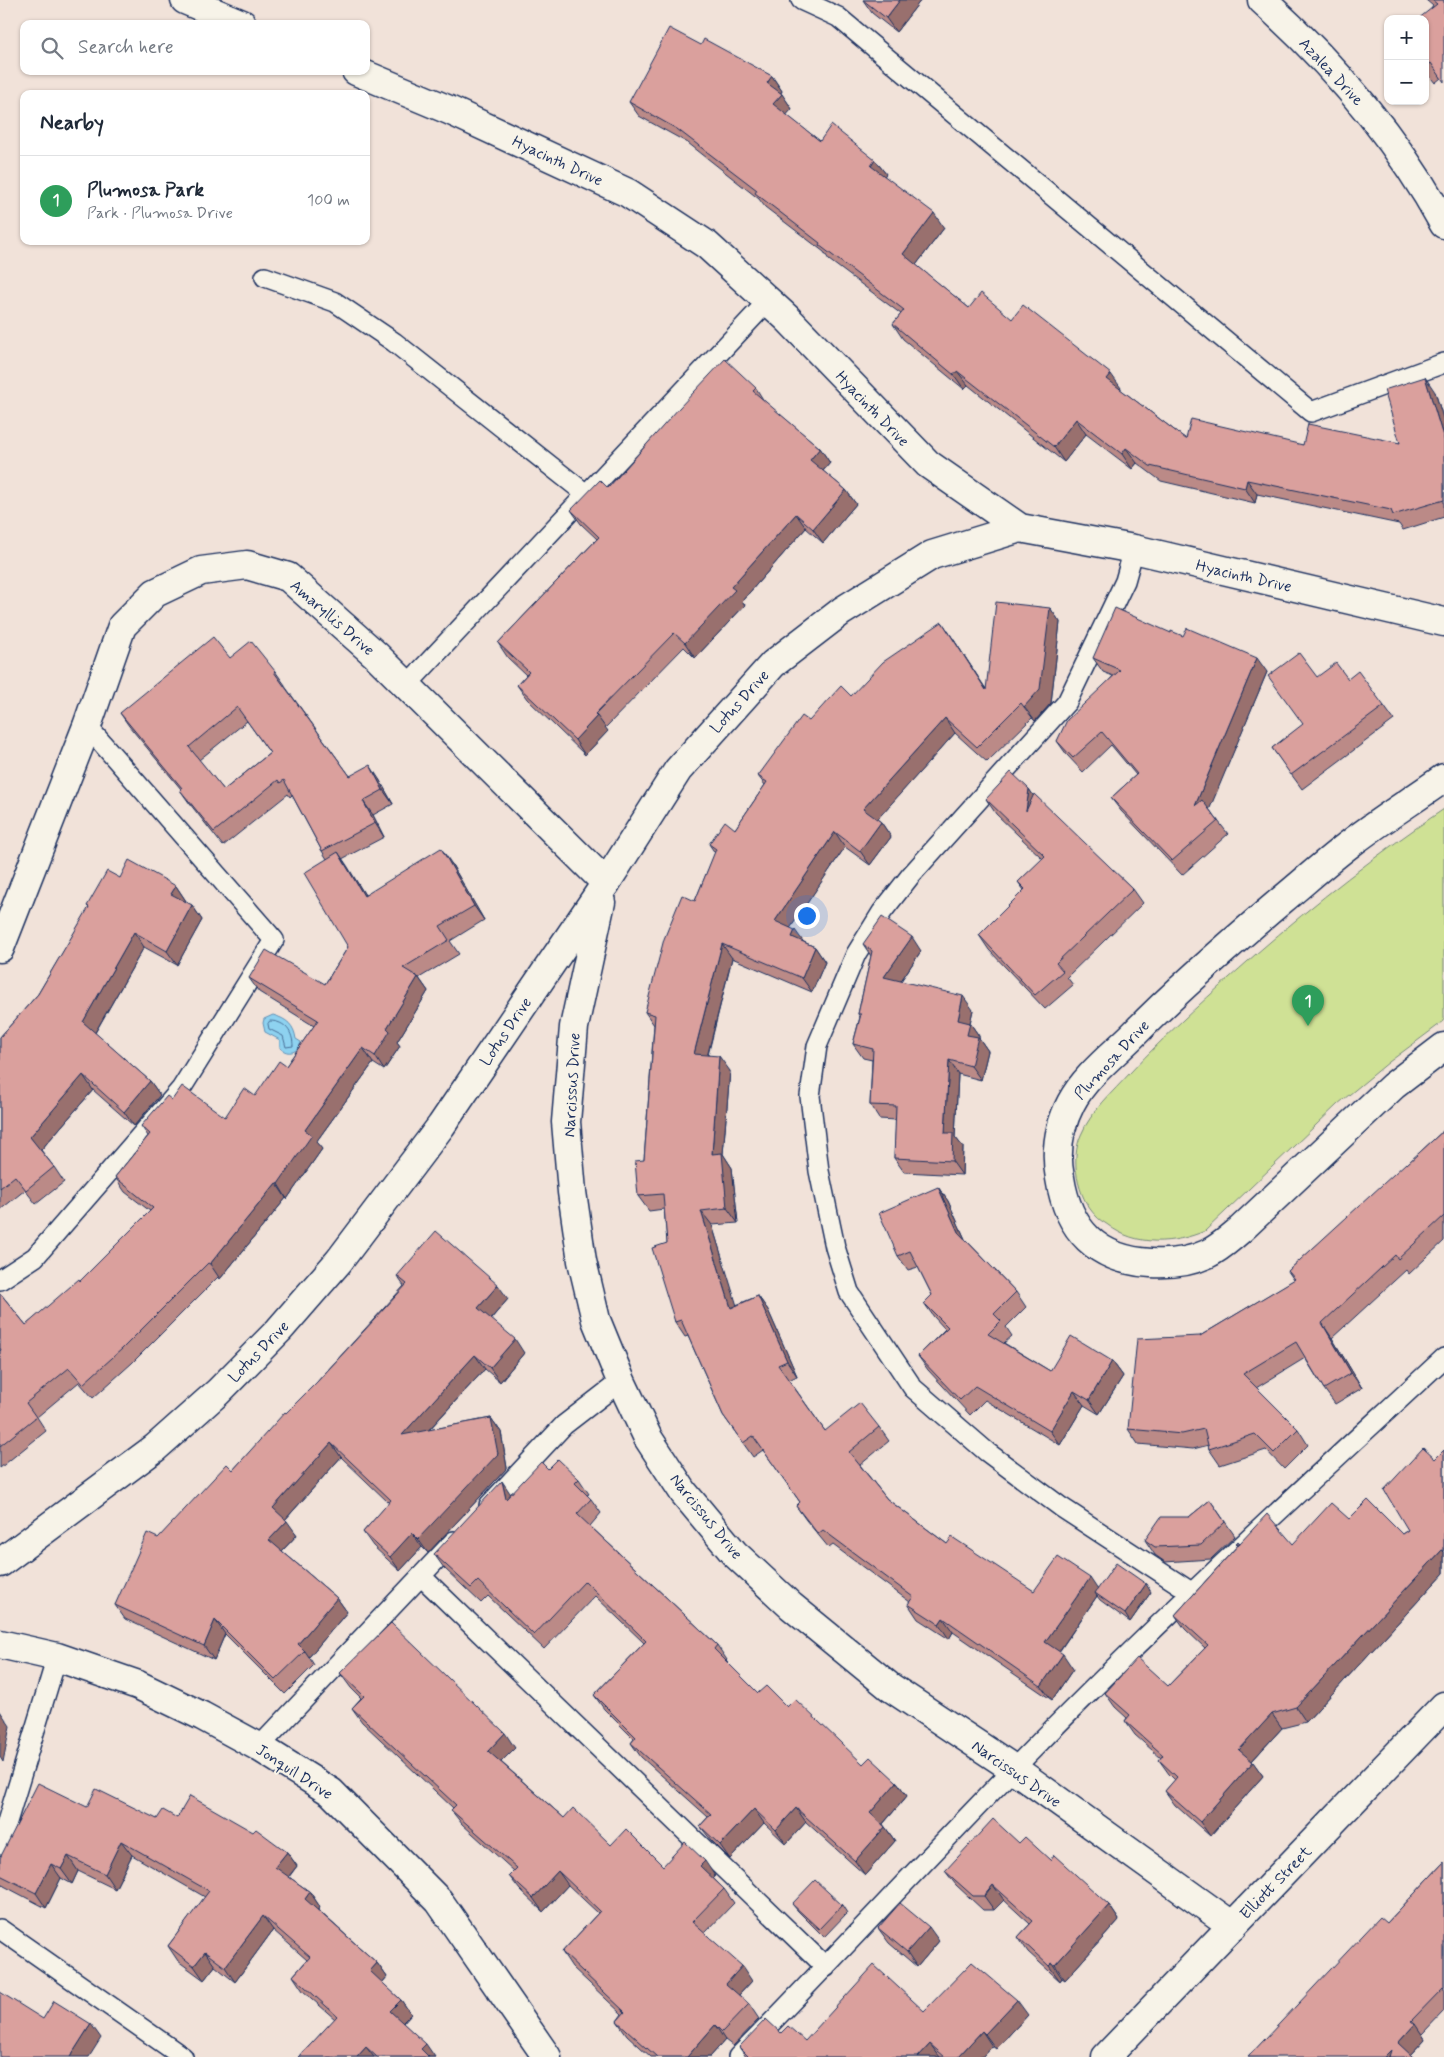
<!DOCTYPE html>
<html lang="en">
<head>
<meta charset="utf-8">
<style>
	:root { --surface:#fff; --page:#f6f6f7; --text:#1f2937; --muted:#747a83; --line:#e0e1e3; --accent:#c8321e }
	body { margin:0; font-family:Mynerve,sans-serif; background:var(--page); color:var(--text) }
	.controls { position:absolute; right:15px; top:15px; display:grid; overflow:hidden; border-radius:10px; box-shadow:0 1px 4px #0004 }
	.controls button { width:45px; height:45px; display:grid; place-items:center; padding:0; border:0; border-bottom:1px solid var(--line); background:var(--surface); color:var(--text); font:25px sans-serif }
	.you { position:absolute; left:806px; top:915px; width:18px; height:18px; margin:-12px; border:4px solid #fff; border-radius:50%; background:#1a73e8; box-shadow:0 0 0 8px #1a73e833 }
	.badge { display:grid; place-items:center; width:32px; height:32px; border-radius:50%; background:var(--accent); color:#fff; font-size:16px; font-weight:700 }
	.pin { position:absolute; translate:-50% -41px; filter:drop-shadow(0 1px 2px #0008) }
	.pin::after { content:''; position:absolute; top:26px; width:18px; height:15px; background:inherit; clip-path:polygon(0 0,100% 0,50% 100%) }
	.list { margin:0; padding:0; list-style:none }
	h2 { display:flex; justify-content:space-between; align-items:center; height:65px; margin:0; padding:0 20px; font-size:21px }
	h2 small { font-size:16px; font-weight:400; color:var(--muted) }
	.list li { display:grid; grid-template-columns:32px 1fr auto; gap:15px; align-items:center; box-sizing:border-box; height:90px; padding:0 20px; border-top:1px solid var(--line) }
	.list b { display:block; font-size:19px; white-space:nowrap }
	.list p { margin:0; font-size:16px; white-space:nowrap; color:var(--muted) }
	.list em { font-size:16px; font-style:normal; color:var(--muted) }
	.icon { flex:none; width:28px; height:28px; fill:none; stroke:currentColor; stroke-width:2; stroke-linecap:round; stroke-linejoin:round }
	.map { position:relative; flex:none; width:1444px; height:2057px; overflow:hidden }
	.search { position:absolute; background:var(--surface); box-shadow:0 1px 4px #0004; left:20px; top:20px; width:350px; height:55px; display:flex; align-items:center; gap:12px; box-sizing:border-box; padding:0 18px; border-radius:10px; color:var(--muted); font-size:19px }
	.panel { position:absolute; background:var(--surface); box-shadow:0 1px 4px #0004; left:20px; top:90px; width:350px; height:155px; border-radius:10px }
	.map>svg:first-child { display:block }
	.green { fill:#cfe195; stroke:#75887a }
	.water { fill:#8ed2f0; stroke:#6091b6 }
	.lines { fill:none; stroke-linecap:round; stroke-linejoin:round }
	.shore { stroke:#497098; stroke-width:1 }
	.lane-casing { stroke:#1b2f5e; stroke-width:22 }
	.street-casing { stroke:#1b2f5e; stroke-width:31 }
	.lane { stroke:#f7f3e8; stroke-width:19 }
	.street { stroke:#f7f3e8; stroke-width:28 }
	.wall { fill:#bb8a87; stroke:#1b2f5e; fill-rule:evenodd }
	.shaded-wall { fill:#99706e; stroke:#1b2f5e }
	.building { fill:#daa09d; stroke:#1b2f5e; fill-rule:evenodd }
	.labels { text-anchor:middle; stroke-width:4; stroke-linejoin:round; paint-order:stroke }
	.street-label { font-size:16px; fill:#1b2f5e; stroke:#f7f3e8 }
</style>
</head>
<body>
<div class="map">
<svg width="1444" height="2057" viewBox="0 0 1444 2057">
	<rect width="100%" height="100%" fill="#f1e2d9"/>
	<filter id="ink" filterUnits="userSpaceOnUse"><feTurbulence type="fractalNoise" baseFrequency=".02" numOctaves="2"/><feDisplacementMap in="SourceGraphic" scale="10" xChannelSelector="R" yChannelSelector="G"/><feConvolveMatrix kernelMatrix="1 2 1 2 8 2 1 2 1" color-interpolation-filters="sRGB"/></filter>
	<g filter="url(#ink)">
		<!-- green -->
		<path class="green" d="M1444 809V1021L1389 1062 1338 1104 1205 1231C1174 1244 1136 1247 1108 1225 1104 1222 1099 1220 1096 1216 1077 1197 1070 1159 1081 1135 1091 1111 1113 1092 1130 1073 1169 1031 1213 992 1256 954 1316 902 1378 853 1444 809Z"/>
		<!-- water -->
		<path class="water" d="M273 1015C287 1019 294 1025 296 1039L301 1042C299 1052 288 1056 280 1048V1040L265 1032 263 1023 264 1019Z"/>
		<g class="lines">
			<!-- shore -->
			<path class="shore" d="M270 1021C286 1021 293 1033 293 1046L286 1047 283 1036 269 1029 268 1024Z"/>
			<!-- lane casing -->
			<g class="lane-casing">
				<g id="lane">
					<path d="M801 0 838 17 1311 412 1444 363"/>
					<path d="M265 277 335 302 394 342 586 494"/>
					<path d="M1134 549 1125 581 1067 702 911 875 882 912 856 954 817 1046 810 1096 819 1171 835 1247 849 1292 913 1388 987 1452 1061 1507 1191 1592"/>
					<path d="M407 685 768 301"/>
					<path d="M0 1280 35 1257 181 1089 274 940 87 726"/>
					<path d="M489 1505 564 1425 621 1381"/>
					<path d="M421 1576 826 1967"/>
					<path d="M259 1747 454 1541"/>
					<path d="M0 1845 57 1657"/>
					<path d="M0 1929 183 2057"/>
					<path d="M738 2057C838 1955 935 1849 1035 1747 1167 1612 1306 1486 1444 1358"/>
				</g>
			</g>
			<!-- street casing -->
			<g class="street-casing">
				<g id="street">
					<path d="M185 0 242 24"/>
					<path d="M1262 0C1334 65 1397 138 1444 224"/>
					<path d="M356 71 449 110 628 193 707 245 788 319 928 464 1020 528 1134 549 1444 622"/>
					<path d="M1444 778C1413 800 1381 820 1351 843 1327 861 1305 881 1282 900 1231 943 1181 986 1134 1034 1113 1055 1085 1076 1071 1103 1059 1126 1055 1152 1060 1178 1068 1230 1097 1260 1151 1263 1170 1264 1190 1262 1207 1254 1220 1248 1229 1239 1240 1230L1393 1086 1444 1047"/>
					<path d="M601 902 574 1027 566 1122 572 1192 582 1261 596 1320 621 1381 648 1438 684 1493 734 1553 791 1606 890 1687 1014 1769 1233 1926"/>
					<path d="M0 948 87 726 122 626 155 593 201 571 247 565 288 577 376 655 606 883"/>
					<path d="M0 1563 155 1448 218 1392 279 1330 339 1261 441 1126 606 883 678 770 773 664 842 611 932 555 1020 528"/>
					<path d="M0 1644 57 1657 138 1685 202 1716 259 1747 331 1792 439 1901 547 2057"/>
					<path d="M1106 2057 1444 1706"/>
				</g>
			</g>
			<!-- lane -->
			<use href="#lane" class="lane"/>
			<!-- street -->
			<use href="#street" class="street"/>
		</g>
		<!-- wall -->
		<g class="wall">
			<path d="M863 0H921L896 32 872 13Z"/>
			<path d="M1426 0H1444L1441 78 1435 83 1425 70V19L1433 6Z"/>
			<path d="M701 45 772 76 782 91 781 93 792 109 786 115 820 141 875 160 886 174 884 176 944 228 916 265 969 308 1012 319 1121 388 1120 389 1186 439 1303 445 1400 443 1435 392 1444 421V517L1403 530 1399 524 1257 494 1255 503 1161 481 1137 463 1132 469 1086 434 1064 462 968 385 964 389 903 339 893 324 901 314 829 260 824 252 765 207 759 199 688 143 639 116 629 102Z"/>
			<path d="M756 388 764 401 820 448 830 463 823 471 846 490 856 504 823 543 806 528 742 601 745 605 695 658 684 647 605 728 608 731 585 755 527 699 517 685 526 675 508 658 498 643 597 539 581 524 571 510 608 488Z"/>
			<path d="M1050 608 1060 622 1051 703 1035 721 1032 718 987 762 955 733 877 819 881 822 891 837 870 865 845 847 790 928 804 942 815 947 825 962 812 992 732 958 708 1055 730 1071 723 1154 732 1168 738 1223 712 1225 736 1305 758 1296 768 1310 797 1376 789 1380 825 1431 879 1427 889 1441 860 1465 887 1499 947 1544 1034 1591 1097 1589 1151 1592 1130 1622 1100 1600 1097 1596 1059 1652 1073 1669 1052 1700 953 1632 949 1639 918 1619 908 1604 910 1602 833 1545 829 1548 806 1520 796 1506 800 1502 763 1450 753 1457 723 1415 688 1336 685 1337 675 1322 664 1209 649 1211 638 1196 644 1160 654 1025 645 1012 695 901 715 853 709 844 735 829 765 785 758 776 809 721 952 637 986 689Z"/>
			<path d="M1171 633 1267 672 1209 809 1228 834 1182 875 1121 811 1111 798 1136 775 1111 745 1083 772 1067 755 1057 741 1113 676 1103 672 1093 658Z"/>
			<path d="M230 658 275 671 285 685H284L350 776 379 779 393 804 373 815 384 837 342 859 365 895 451 863 484 920 450 941 459 954 419 978 428 991 397 1042 400 1046 384 1070 373 1063 316 1142 322 1149 287 1199 286 1198 220 1279 218 1277 132 1363 93 1398 79 1382 37 1417 46 1431 0 1468V1293L26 1325 80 1281 150 1211 125 1192 115 1177 148 1136 141 1126 172 1100 225 1117 255 1096 286 1066 314 1026 259 992 249 978 325 984 348 947 327 859 322 851 292 795 290 797 288 794 223 846 190 804 180 790 181 789 129 726 120 713ZM247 721 270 753 224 790 199 760Z"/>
			<path d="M1317 677 1348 679 1384 706 1394 720 1302 789 1272 748 1303 725Z"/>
			<path d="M1029 789 1033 795 1133 889 1143 903 1067 977 1073 985 1045 1009 989 950 979 935 1024 890 1018 882 1043 859 996 814 986 799Z"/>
			<path d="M120 878 176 886 186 901 185 902 192 905 202 920 177 965 144 947 95 1033 150 1081 160 1095 134 1126 93 1090 41 1150 54 1167 64 1182 36 1204 25 1190 0 1210V1037L38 994 89 908 87 906Z"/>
			<path d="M863 944 921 951 901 981 973 1010 970 1023 979 1036V1038L988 1051 981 1080 958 1074 955 1137 963 1147 962 1175 904 1172 894 1158 896 1120 879 1119 870 1105 872 1060 863 1058 853 1044 860 1017 858 1014 871 956Z"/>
			<path d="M1444 1130V1241L1409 1274 1406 1270 1332 1338 1362 1388 1335 1404 1324 1389 1305 1358 1256 1388 1298 1429 1308 1445 1284 1469 1266 1450 1220 1465 1209 1449V1445L1193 1449 1138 1444 1128 1429 1200 1336 1294 1280 1288 1271 1407 1164Z"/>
			<path d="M938 1187 948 1201 965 1239 1016 1292 1026 1307 1006 1327 1012 1336 1004 1343 1050 1371 1112 1361 1123 1376 1099 1414 1084 1405 1060 1445 985 1400 970 1415 928 1370 918 1356 945 1329 934 1317 924 1303 932 1295 918 1267 908 1270 898 1256Z"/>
			<path d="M397 1276 508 1299 491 1319 524 1353 500 1382 485 1369 429 1430 491 1418 501 1432 507 1468 428 1553 422 1547 400 1571 373 1546 363 1532 389 1503 341 1457 285 1520 297 1535 282 1551 337 1598 347 1612 309 1657 314 1665 285 1694 225 1634 214 1660 125 1619 115 1605 158 1538 233 1470 286 1413 317 1382 404 1286Z"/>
			<path d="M1444 1450V1573L1306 1722 1282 1728 1252 1761 1263 1776 1210 1836 1175 1805 1165 1791 1175 1780 1169 1774 1159 1760 1161 1758 1135 1735 1125 1721 1127 1718 1115 1707 1105 1693 1168 1686 1205 1648 1185 1629 1175 1615 1238 1545 1236 1543 1293 1544 1349 1519 1402 1534 1408 1530 1435 1459Z"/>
			<path d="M548 1469 579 1479 589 1494 587 1495 591 1499 601 1513 590 1526 717 1645 727 1660 726 1661 758 1693 787 1707 863 1764 897 1782 907 1796 883 1824 895 1841 865 1875 806 1822 786 1844 764 1823 730 1859 711 1840 700 1826 708 1817 641 1757 631 1743 634 1739 604 1709 594 1695 644 1643 595 1596 544 1649 488 1596 481 1603 444 1568 434 1554 511 1493Z"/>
			<path d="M1210 1500 1235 1536 1211 1559 1165 1562 1155 1555 1145 1540 1189 1517Z"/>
			<path d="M340 1673 515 1748 501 1762 564 1818 611 1845 663 1866 715 1876 713 1878 724 1889 734 1903 705 1933 752 1981 739 1995 749 2004 759 2019 733 2046 725 2040 710 2057H651L627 2035 617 2021 622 2014 572 1967 562 1952 598 1913 568 1885 543 1912 520 1890 509 1876 514 1871 462 1824 451 1810 453 1808 362 1722 352 1708 361 1698 351 1688Z"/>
			<path d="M87 1807 157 1819 177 1818 287 1852 297 1866 289 1877 310 1892 320 1907 318 1910 377 1963 387 1977 382 1983 401 2000 411 2014 403 2023 435 2057H299L335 2019 303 1991 293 1976 307 1960 273 1930 235 1982 215 1966 204 1980 178 1961 168 1946 205 1897 132 1855 115 1889 78 1871 72 1884 61 1878 46 1908 4 1886 0 1881V1858Z"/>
			<path d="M1019 1843 1050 1860 1109 1905 1119 1920 1065 1980 1062 1978 1060 1981 1028 1952 1018 1937 1030 1924 1004 1900 994 1910H983L956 1885 945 1871Z"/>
			<path d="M1444 1862V2011L1422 2034 1425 2039 1410 2055 1248 2057 1387 1923Z"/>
			<path d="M792 1904 842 1905 847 1913 824 1937 798 1911Z"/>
			<path d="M878 1928 939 1941 917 1967 889 1943Z"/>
			<path d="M924 2011 1028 2015 996 2049 992 2046 982 2057H746L739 2047 781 2033 805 2041Z"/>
		</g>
		<!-- shaded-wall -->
		<g class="shaded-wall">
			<path d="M900 0H921L896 32 886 18Z"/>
			<path d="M772 76 782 91 777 98 767 83Z"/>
			<path d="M782 94 792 109 783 119 773 104Z"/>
			<path d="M875 160 886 174 881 180 871 166Z"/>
			<path d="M934 213 944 228 913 269 903 254Z"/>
			<path d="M957 371 968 385 964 389 954 375Z"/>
			<path d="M1111 374 1121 388 1117 394 1107 379Z"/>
			<path d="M1425 377 1435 392 1444 421V440Z"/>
			<path d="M1076 419 1086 434 1064 462 1054 447Z"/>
			<path d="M820 448 830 463 820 474 810 460Z"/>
			<path d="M1126 448 1137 463 1132 469 1122 454Z"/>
			<path d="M1247 480 1257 494 1255 503 1245 488Z"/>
			<path d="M846 490 856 504 823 543 813 529Z"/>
			<path d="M796 514 806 528 742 601 745 605 695 658 685 643 731 587Z"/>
			<path d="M1050 608 1060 622 1051 703 1035 721 1024 707Z"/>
			<path d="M942 622 952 637 996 705 986 690Z"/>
			<path d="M1257 658 1267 672 1205 820 1195 806Z"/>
			<path d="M597 716 608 731 585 755 575 740Z"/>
			<path d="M945 718 955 733 873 824 863 809Z"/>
			<path d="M370 765 379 779 393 804 383 790Z"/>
			<path d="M1029 789 1039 804 1026 811Z"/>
			<path d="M363 801 373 815 384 837 375 823Z"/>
			<path d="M881 822 891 837 870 865 860 851Z"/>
			<path d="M835 832 845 847 785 936 775 921Z"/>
			<path d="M441 848 451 863 484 920 474 906Z"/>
			<path d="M338 852 348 867 374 910 364 896Z"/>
			<path d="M176 886 186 901 181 908 171 894Z"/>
			<path d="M192 905 202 920 177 965 167 951Z"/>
			<path d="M795 930 805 944 792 937Z"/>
			<path d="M134 932 144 947 93 1036 83 1022Z"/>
			<path d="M912 937 921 951 894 991 884 977Z"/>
			<path d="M722 944 732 958 704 1069 694 1054Z"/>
			<path d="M815 947 825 962 812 992 802 978Z"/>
			<path d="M418 977 428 991 397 1042 400 1046 384 1070 375 1056 387 1028Z"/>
			<path d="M963 996 973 1010 970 1023 979 1036V1038L988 1051 981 1080 971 1066 958 1020Z"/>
			<path d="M363 1048 373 1063 316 1142 322 1149 287 1199 278 1184 305 1130Z"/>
			<path d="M719 1056 730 1071 723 1154 732 1168 738 1223 727 1208 712 1154Z"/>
			<path d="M949 1060 958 1074 955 1137 963 1147 962 1175 952 1161 945 1133Z"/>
			<path d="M83 1075 93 1090 40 1151 30 1137Z"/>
			<path d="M150 1081 160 1095 134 1126 124 1112Z"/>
			<path d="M276 1183 286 1198 220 1279 210 1264Z"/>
			<path d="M938 1187 948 1201 968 1246 958 1232Z"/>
			<path d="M701 1211 712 1225 742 1322 731 1308Z"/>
			<path d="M498 1285 508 1299 488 1322 478 1308Z"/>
			<path d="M758 1296 768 1310 797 1376 787 1361Z"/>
			<path d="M1322 1323 1332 1338 1362 1388 1351 1373Z"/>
			<path d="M515 1339 524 1353 500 1382 490 1368Z"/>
			<path d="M475 1355 485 1369 411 1449 402 1435Z"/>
			<path d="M1112 1361 1123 1376 1099 1414 1089 1400Z"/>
			<path d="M1074 1391 1084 1405 1060 1445 1050 1431Z"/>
			<path d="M491 1418 501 1432 507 1468 428 1553 418 1539Z"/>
			<path d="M331 1443 341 1457 283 1522 273 1508Z"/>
			<path d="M502 1481 512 1496 506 1499Z"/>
			<path d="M287 1521 297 1535 279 1554 269 1540Z"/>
			<path d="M412 1533 422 1547 400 1571 390 1557Z"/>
			<path d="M1442 1550 1444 1552V1573L1306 1722 1296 1707Z"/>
			<path d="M1090 1578 1100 1593H1095L1097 1596 1055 1657 1045 1642Z"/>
			<path d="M1146 1584 1151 1592 1130 1622 1125 1614Z"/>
			<path d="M337 1598 347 1612 309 1657 305 1651 298 1644Z"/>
			<path d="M943 1618 953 1632 949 1639 939 1624Z"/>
			<path d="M215 1620 225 1634 214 1660 204 1646Z"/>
			<path d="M1063 1654 1073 1669 1052 1700 1041 1686Z"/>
			<path d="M0 1711 10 1726 3 1762 0 1757Z"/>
			<path d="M1272 1714 1282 1728 1249 1764 1239 1750Z"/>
			<path d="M505 1733 515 1748 498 1765 488 1751Z"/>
			<path d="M1253 1762 1263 1776 1210 1836 1200 1822Z"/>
			<path d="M897 1782 907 1796 880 1827 870 1813Z"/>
			<path d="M796 1808 806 1822 786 1844 776 1830Z"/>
			<path d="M754 1809 764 1823 730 1859 720 1845Z"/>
			<path d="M885 1827 895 1841 865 1875 855 1861Z"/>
			<path d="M121 1841 132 1855 115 1889 105 1874Z"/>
			<path d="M287 1852 297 1866 285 1881 275 1867Z"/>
			<path d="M68 1856 78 1871 72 1884 61 1869Z"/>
			<path d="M705 1861 715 1876 710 1881 700 1866Z"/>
			<path d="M51 1864 61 1878 46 1908 36 1893Z"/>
			<path d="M558 1871 568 1885 543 1912 533 1898Z"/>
			<path d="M993 1885 1004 1900 994 1910 984 1896Z"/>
			<path d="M310 1892 320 1907 315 1913 305 1899Z"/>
			<path d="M1109 1905 1119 1920 1065 1980 1055 1965Z"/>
			<path d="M263 1916 273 1930 235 1982 225 1967Z"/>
			<path d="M929 1927 939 1941 917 1967 907 1952Z"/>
			<path d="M205 1952 215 1966 204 1980 194 1966Z"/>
			<path d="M377 1963 387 1977 380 1985 370 1971Z"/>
			<path d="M1052 1963 1062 1978 1060 1981 1049 1966Z"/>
			<path d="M742 1966 752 1981 736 1998 726 1984Z"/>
			<path d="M401 2000 411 2014 400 2025 390 2011Z"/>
			<path d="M1017 2000 1028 2015 996 2049 985 2034Z"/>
			<path d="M91 2024 101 2038 89 2057H70Z"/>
			<path d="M1415 2024 1425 2039 1408 2057 1398 2043Z"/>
			<path d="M715 2025 725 2040 710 2057H687Z"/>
			<path d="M982 2031 992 2046 982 2057H958Z"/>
			<path d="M426 2044 435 2057H426L421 2049Z"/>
			<path d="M930 2044 940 2057H918Z"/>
			<path d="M366 2047 374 2057H357Z"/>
			<path d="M1391 2050 1396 2057H1384Z"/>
		</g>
		<!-- building -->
		<g class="building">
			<path d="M863 0H900L886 18Z"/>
			<path d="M1432 0H1444V82L1431 63 1425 67V19H1418L1437 4Z"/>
			<path d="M669 28 701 45 704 39 772 76 767 83 782 94 773 104 820 141 831 125 875 160 871 166 934 213 903 254 969 308 981 293 1012 319 1023 305 1111 374 1107 379 1186 439 1191 419 1303 445 1308 424 1400 443 1384 390 1425 377 1444 440V500L1393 515 1391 510 1247 480 1245 488 1150 466 1126 448 1122 454 1076 419 1054 447 957 371 954 375 893 324 904 310 819 245 820 243 755 193 757 190 677 129 629 102Z"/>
			<path d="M725 359 756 388 753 391 820 448 810 460 846 490 813 529 796 514 731 587 735 590 685 643 674 633 595 714 597 716 575 740 517 685 529 672 498 643 599 537 571 510 600 480 608 488 679 408Z"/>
			<path d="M996 602 1050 608 1040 689 1024 707 1021 703 977 747 945 718 863 809 881 822 860 851 835 832 775 921 795 930 792 937 815 947 802 978 722 944 694 1054 719 1056 712 1154 722 1153 727 1208 701 1211 731 1308 758 1296 787 1361 778 1365 825 1431 860 1403 879 1427 849 1452 887 1499 947 1544 952 1537 1034 1591 1058 1557 1090 1578 1045 1642 1063 1654 1041 1686 943 1618 939 1624 908 1604 913 1597 823 1530 818 1534 796 1506 800 1502 753 1436 743 1443 723 1415 681 1320 675 1322 652 1248 667 1243 663 1194 638 1196 635 1161 644 1160 655 1015 645 1012 664 939 682 895 695 901 716 849 709 844 725 821 735 829 767 782 758 776 802 716 809 721 841 686 851 696 883 662 942 622 986 690Z"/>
			<path d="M1115 608 1171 633V631L1183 636 1187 628 1257 658 1195 806 1202 800 1218 821 1172 861 1111 798 1137 774 1102 732 1073 758 1057 741 1067 720 1120 670 1093 658Z"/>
			<path d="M213 637 230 658 251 641 275 671 274 672 350 776 370 765 383 790 363 801 375 823 322 851 284 780 280 783 278 780 214 832 180 790 182 788 120 713ZM237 707 270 753 224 790 189 747Z"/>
			<path d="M1299 653 1317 677 1336 663 1348 679 1358 671 1384 706 1291 775 1272 748 1303 724 1268 676Z"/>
			<path d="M1011 772 1029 789 1026 811 1034 794 1133 889 1056 963 1063 971 1035 995 979 935 1025 889 1018 882 1045 856 986 799Z"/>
			<path d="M441 848 474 906 440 926 449 940 403 968 418 977 387 1028 390 1031 375 1056 363 1048 305 1130 312 1135 278 1184 276 1183 210 1264 208 1263 122 1349 83 1384 69 1368 26 1403 36 1417 0 1446V1351L1 1350 0 1348V1293L26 1325 79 1279 80 1281 153 1208 115 1177 150 1134 141 1126 167 1096 172 1100 182 1086 225 1117 244 1088 255 1096 279 1061 286 1066 318 1020 249 978 266 950 325 984 348 947 304 873 338 852 364 896Z"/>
			<path d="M129 860 176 886 171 894 192 905 167 951 134 932 83 1022 150 1081 124 1112 83 1075 30 1137 54 1167 26 1190 15 1176 0 1188V1037L38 994 89 907 87 906 107 871 120 878Z"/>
			<path d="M882 917 912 937 884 977 963 996 958 1020 970 1023 967 1035 978 1037 971 1066 949 1060 945 1133H953L952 1161 894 1158 896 1106 870 1105 873 1049 853 1044 861 1014H858L872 951 863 944Z"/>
			<path d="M1444 1130V1216L1398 1259 1395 1255 1322 1323 1351 1373 1324 1389 1296 1342 1243 1374 1298 1429 1274 1453 1255 1434 1209 1449 1204 1429 1182 1434 1128 1429 1137 1339 1200 1336 1295 1279 1288 1271 1406 1163 1407 1164Z"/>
			<path d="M938 1187 958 1232 1016 1292 994 1314 1001 1321 988 1334 1050 1371 1071 1336 1112 1361 1089 1400 1074 1391 1050 1431 975 1386 960 1400 918 1356 948 1327 924 1303 932 1295 910 1251 898 1256 879 1213Z"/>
			<path d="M436 1231 498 1285 478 1308 515 1339 490 1368 475 1355 402 1435 491 1418 498 1454 418 1539 412 1533 390 1557 363 1532 391 1500 331 1443 273 1508 287 1521 269 1540 337 1598 298 1644 305 1651 275 1680 215 1620 204 1646 115 1605 147 1533 158 1538 227 1464 233 1470 285 1412 286 1413 317 1382 407 1284 397 1276Z"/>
			<path d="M1423 1448 1435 1459 1444 1450V1551L1442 1550 1296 1707 1272 1714 1239 1750 1253 1762 1200 1822 1165 1791 1177 1777 1159 1760 1163 1755 1125 1721 1130 1715 1105 1693 1137 1658 1168 1686 1208 1645 1175 1615 1240 1543H1236L1238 1541 1240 1543 1267 1514 1293 1544 1331 1503 1349 1519 1368 1500 1402 1534 1408 1530 1384 1490Z"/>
			<path d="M558 1459 579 1479 575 1483 591 1499 577 1514 717 1645 714 1649 758 1693 766 1686 787 1707 795 1699 863 1764 870 1757 897 1782 870 1813 885 1827 855 1861 796 1808 776 1830 754 1809 720 1845 700 1826 711 1814 631 1743 636 1737 594 1695 646 1641 585 1581 534 1635 478 1581 471 1588 434 1554 502 1481 506 1499 541 1462 548 1469Z"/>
			<path d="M1210 1500 1225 1522 1201 1545 1155 1547 1145 1540 1161 1517H1189Z"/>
			<path d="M1116 1563 1146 1584 1125 1614 1095 1593Z"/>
			<path d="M391 1623 505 1733 488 1751 564 1818 573 1808 611 1845 626 1829 663 1866 685 1842 705 1861 700 1866 724 1889 692 1922 742 1966 726 1984 749 2004 722 2032 715 2025 687 2057H657L617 2021 625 2012 562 1952 600 1911 558 1871 533 1898 509 1876 517 1868 451 1810 456 1805 352 1708 364 1696 340 1673Z"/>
			<path d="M38 1783 87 1807 96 1789 157 1819 163 1810 177 1818 190 1796 253 1832 256 1829 287 1852 275 1867 310 1892 305 1899 377 1963 370 1971 401 2000 390 2011 426 2044 421 2049 429 2057H377L366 2047 357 2057H299L337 2016 293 1976 310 1957 263 1916 225 1967 205 1952 194 1966 168 1946 209 1891 121 1841 105 1874 68 1856 61 1869 51 1864 36 1893 0 1875V1858Z"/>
			<path d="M993 1819 1019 1843 1025 1837 1050 1860 1054 1855 1109 1905 1055 1965 1052 1963 1049 1966 1018 1937 1033 1921 993 1885 984 1896H973L945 1871Z"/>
			<path d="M1444 1862V1987L1411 2021 1415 2024 1398 2043 1413 2057H1389L1391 2050 1384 2057H1248L1380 1917 1387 1923Z"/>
			<path d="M815 1880 842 1905 819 1929 792 1904Z"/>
			<path d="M900 1903 929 1927 907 1952 878 1928Z"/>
			<path d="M972 1962 1017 2000 985 2034 982 2031 958 2057H945L930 2044 918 2057H749L739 2047 766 2019 781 2033 788 2026 805 2041 874 1965 924 2011Z"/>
			<path d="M0 1992 43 2019 54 2001 91 2024 70 2057H0Z"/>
		</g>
	</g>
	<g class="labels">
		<!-- street labels -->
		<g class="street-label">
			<text transform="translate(1332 71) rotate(47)" y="6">Azalea Drive</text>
			<text transform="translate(558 160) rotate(25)" y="6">Hyacinth Drive</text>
			<text transform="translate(873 408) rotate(46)" y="6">Hyacinth Drive</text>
			<text transform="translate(1244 575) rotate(13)" y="6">Hyacinth Drive</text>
			<text transform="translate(333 617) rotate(41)" y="6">Amaryllis Drive</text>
			<text transform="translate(739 701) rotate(-48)" y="6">Lotus Drive</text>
			<text transform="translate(505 1031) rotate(-56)" y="6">Lotus Drive</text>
			<text transform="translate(1111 1059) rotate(-47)" y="6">Plumosa Drive</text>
			<text transform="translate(571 1085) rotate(-87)" y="6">Narcissus Drive</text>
			<text transform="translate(258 1351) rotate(-46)" y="6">Lotus Drive</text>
			<text transform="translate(707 1516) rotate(51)" y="6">Narcissus Drive</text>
			<text transform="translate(295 1771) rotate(33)" y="6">Jonquil Drive</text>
			<text transform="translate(1017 1773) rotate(35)" y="6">Narcissus Drive</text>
			<text transform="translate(1275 1882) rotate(-46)" y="6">Elliott Street</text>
		</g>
	</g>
</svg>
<div class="controls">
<button>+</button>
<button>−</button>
</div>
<div class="you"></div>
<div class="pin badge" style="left:1308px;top:1026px;background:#2e9e5b">1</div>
<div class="search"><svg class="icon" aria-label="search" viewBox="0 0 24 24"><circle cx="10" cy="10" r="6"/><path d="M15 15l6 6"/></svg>Search here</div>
<section class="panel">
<h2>Nearby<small></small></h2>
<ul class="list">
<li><span class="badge" style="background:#2e9e5b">1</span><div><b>Plumosa Park</b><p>Park · Plumosa Drive</p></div><em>100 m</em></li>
</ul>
</section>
</div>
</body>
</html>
